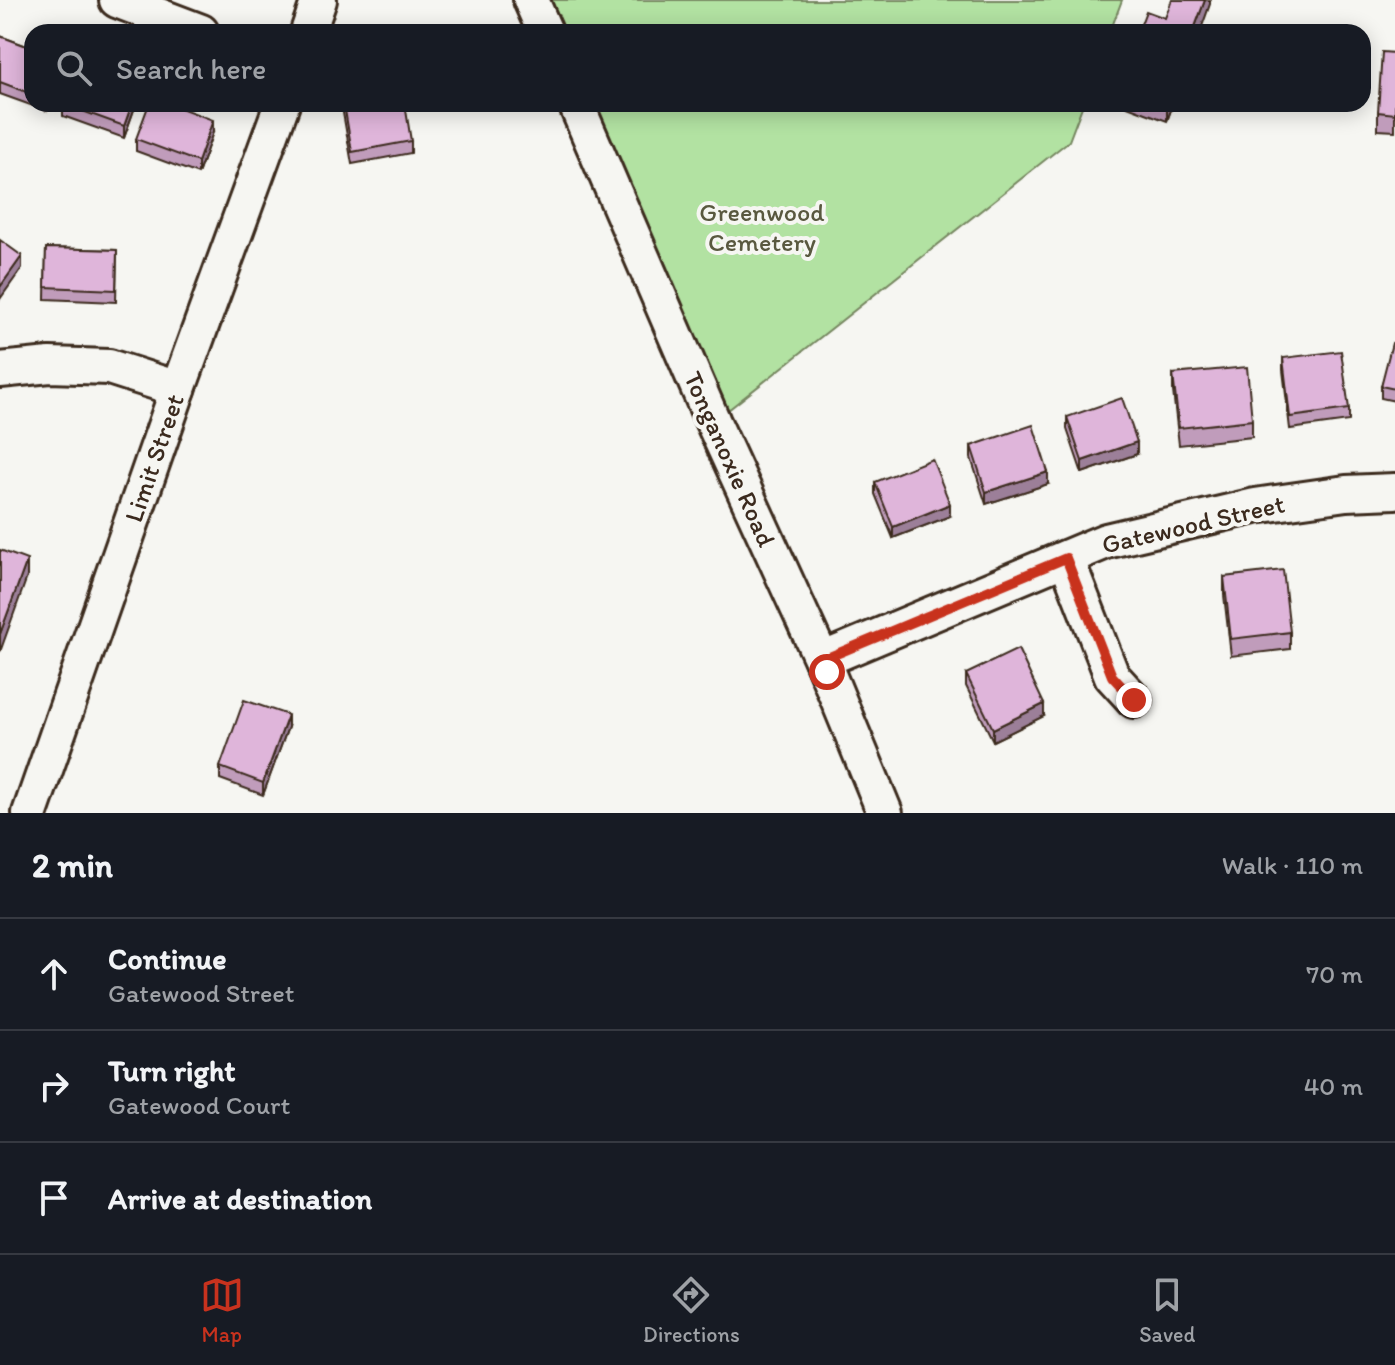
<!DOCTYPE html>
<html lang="en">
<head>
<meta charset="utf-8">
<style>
	:root { --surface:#171b24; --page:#20242c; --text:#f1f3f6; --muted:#9ea1a6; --line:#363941; --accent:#c8321e }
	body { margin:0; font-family:Itim,sans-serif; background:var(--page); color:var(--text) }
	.stop { position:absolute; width:24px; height:24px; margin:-18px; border:6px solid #c8321e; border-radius:50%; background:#fff }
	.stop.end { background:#c8321e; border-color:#fff; box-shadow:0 2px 8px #0008 }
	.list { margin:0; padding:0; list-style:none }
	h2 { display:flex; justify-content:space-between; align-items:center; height:104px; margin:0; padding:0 32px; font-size:34px }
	h2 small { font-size:26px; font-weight:400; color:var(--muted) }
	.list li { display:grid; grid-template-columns:52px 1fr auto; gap:24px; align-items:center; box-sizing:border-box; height:112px; padding:0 32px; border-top:2px solid var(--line) }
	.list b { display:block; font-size:30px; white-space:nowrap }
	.list p { margin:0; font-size:26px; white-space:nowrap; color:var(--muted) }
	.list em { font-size:26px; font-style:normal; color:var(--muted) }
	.icon { flex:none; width:44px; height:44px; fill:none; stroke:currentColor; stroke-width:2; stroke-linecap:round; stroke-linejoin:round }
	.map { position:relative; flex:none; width:1395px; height:813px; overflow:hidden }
	.search { position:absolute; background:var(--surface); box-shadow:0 4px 20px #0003; left:24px; right:24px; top:24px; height:88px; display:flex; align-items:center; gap:20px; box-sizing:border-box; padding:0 28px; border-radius:24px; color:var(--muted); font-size:30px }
	.sheet { height:440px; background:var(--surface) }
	nav { display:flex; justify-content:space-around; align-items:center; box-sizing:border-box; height:112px; border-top:2px solid var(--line); background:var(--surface); font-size:22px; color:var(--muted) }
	nav a { display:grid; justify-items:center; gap:4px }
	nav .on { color:var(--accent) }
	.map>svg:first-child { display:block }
	.green { fill:#b2e2a2; stroke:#768660; stroke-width:2 }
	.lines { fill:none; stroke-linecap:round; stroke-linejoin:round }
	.minor-casing { stroke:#3b2a1e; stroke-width:40 }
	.minor { stroke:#f6f6f2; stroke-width:34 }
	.wall { fill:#c09cbb; stroke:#3b2a1e; stroke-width:2 }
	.shaded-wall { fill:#9c7f99; stroke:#3b2a1e; stroke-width:2 }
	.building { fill:#dfb5da; stroke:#3b2a1e; stroke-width:2 }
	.route { stroke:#c8321e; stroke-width:10 }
	.labels { text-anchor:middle; stroke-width:8; stroke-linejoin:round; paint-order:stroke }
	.park-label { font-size:26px; fill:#59583f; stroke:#f6f6f2 }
	.street-label { font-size:26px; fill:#3b2a1e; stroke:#f6f6f2 }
</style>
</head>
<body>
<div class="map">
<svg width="1395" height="813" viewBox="0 0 1395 813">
	<rect width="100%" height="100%" fill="#f6f6f2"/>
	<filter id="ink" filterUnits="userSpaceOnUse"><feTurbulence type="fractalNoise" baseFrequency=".0125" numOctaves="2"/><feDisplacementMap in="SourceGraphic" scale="16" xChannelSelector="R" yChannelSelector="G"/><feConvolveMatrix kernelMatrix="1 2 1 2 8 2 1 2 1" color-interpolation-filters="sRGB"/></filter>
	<g filter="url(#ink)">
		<!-- green -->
		<g class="green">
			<path d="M531 0H1122L1110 32H545Z"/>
			<path d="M576 104H1083L1069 141 713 422Z"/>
		</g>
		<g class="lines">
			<!-- minor casing -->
			<g class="minor-casing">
				<g id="minor">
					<path d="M117 0 201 32"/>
					<path d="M531 0 545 32"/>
					<path d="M308 32 319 0"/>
					<path d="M576 104 713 422 822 660 885 813"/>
					<path d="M0 370 50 365 109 367 178 389"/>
					<path d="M1066 558 1112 676 1134 700"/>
					<path d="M822 660 1106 541 1255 506 1346 493 1395 491"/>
					<path d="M30 813 178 389 282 104"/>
				</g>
			</g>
			<!-- minor -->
			<use href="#minor" class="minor"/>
		</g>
		<!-- wall -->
		<g class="wall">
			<path d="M0 36 32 48V104H49L47 111 0 94Z"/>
			<path d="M1395 53V131L1378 130V112Z"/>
			<path d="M63 104H136L124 138 63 116Z"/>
			<path d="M343 104 411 141V153L352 164 343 113Z"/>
			<path d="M1122 104H1173L1167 121Z"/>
			<path d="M213 132 198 174 136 151V139Z"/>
			<path d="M46 248 117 250 116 302 45 299Z"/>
			<path d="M1395 344V401L1381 398V386Z"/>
			<path d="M1283 358 1349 409V421L1290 429 1283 370Z"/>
			<path d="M1173 374 1252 420V437L1179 445 1173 391Z"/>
			<path d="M1067 417 1137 454 1082 473 1067 429Z"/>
			<path d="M971 446 1048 484 986 504 971 458Z"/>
			<path d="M875 482 950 516 893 538 875 494Z"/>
			<path d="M1224 577 1290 632V649L1231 656 1224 595Z"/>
			<path d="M966 674 1044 716 993 741 966 686Z"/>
			<path d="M288 727 263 795 220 779V767Z"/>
		</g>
		<!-- shaded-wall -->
		<g class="shaded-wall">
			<path d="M1205 0H1210V4L1200 32H1193Z"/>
			<path d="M132 104H136L124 138V126Z"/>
			<path d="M1167 104H1173L1167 121Z"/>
			<path d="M213 120V132L198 174V162Z"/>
			<path d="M22 256V268L0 299V287Z"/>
			<path d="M1137 442V454L1082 473V461Z"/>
			<path d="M1048 472V484L986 504V492Z"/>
			<path d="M950 504V516L893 538V527Z"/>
			<path d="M27 560V577L0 652V634Z"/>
			<path d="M1044 704V716L993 741V729Z"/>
			<path d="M288 715V727L263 795V783Z"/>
		</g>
		<!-- building -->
		<g class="building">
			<path d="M1172 0H1205L1193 32H1138L1146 11 1165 18Z"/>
			<path d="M0 36 32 48V94L0 82Z"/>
			<path d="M1382 52 1395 53V114L1378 112Z"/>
			<path d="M63 104H132L124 126Z"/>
			<path d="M149 104H170L213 120 198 162 136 139Z"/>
			<path d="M344 104H405L411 141 352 152Z"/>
			<path d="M0 240 22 256 0 287Z"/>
			<path d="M46 248 117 250 116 290 45 287Z"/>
			<path d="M1392 343 1395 344V389L1381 386Z"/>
			<path d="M1341 351 1349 409 1290 417 1283 358Z"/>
			<path d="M1247 367 1252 420 1179 428 1173 374Z"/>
			<path d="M1122 398 1137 442 1082 461 1067 417Z"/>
			<path d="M1033 425 1048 472 986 492 971 446Z"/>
			<path d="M932 459 950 504 893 527 875 482Z"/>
			<path d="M0 550 27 560 0 634Z"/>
			<path d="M1283 570 1290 632 1231 639 1224 577Z"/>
			<path d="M1018 649 1044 704 993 729 966 674Z"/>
			<path d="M244 700 288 715 263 783 220 767Z"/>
		</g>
	</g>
	<g class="lines" filter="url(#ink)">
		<!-- route -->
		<path class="route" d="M827 672 822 660 1066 558 1112 676 1134 700"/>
	</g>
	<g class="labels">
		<!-- park labels -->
		<g class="park-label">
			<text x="762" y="221">Greenwood<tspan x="762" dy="30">Cemetery</tspan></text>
		</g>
		<!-- street labels -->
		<g class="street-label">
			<text transform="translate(154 458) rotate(-71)" y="9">Limit Street</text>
			<text transform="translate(730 459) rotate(66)" y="9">Tonganoxie Road</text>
			<text transform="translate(1193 524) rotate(-13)" y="9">Gatewood Street</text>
		</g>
	</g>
</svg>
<div class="stop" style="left:827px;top:672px"></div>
<div class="stop end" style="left:1134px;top:700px"></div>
<div class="search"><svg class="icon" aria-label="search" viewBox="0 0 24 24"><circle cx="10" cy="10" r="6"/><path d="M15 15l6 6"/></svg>Search here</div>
</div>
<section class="sheet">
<h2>2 min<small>Walk · 110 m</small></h2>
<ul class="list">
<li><svg class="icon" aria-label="ahead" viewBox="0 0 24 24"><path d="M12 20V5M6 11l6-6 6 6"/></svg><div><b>Continue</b><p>Gatewood Street</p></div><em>70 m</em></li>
<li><svg class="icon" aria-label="right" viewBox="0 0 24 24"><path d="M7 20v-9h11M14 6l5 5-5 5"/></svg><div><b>Turn right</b><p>Gatewood Court</p></div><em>40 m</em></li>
<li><svg class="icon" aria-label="arrive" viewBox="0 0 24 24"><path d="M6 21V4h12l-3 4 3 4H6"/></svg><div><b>Arrive at destination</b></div></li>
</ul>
</section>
<nav>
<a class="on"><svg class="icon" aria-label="map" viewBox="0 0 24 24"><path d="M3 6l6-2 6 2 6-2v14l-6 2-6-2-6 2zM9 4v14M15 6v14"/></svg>Map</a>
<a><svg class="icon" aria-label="directions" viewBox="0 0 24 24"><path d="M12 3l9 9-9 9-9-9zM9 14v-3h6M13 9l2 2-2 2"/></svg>Directions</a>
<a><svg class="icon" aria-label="saved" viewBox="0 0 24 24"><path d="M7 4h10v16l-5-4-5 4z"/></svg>Saved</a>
</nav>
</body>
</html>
